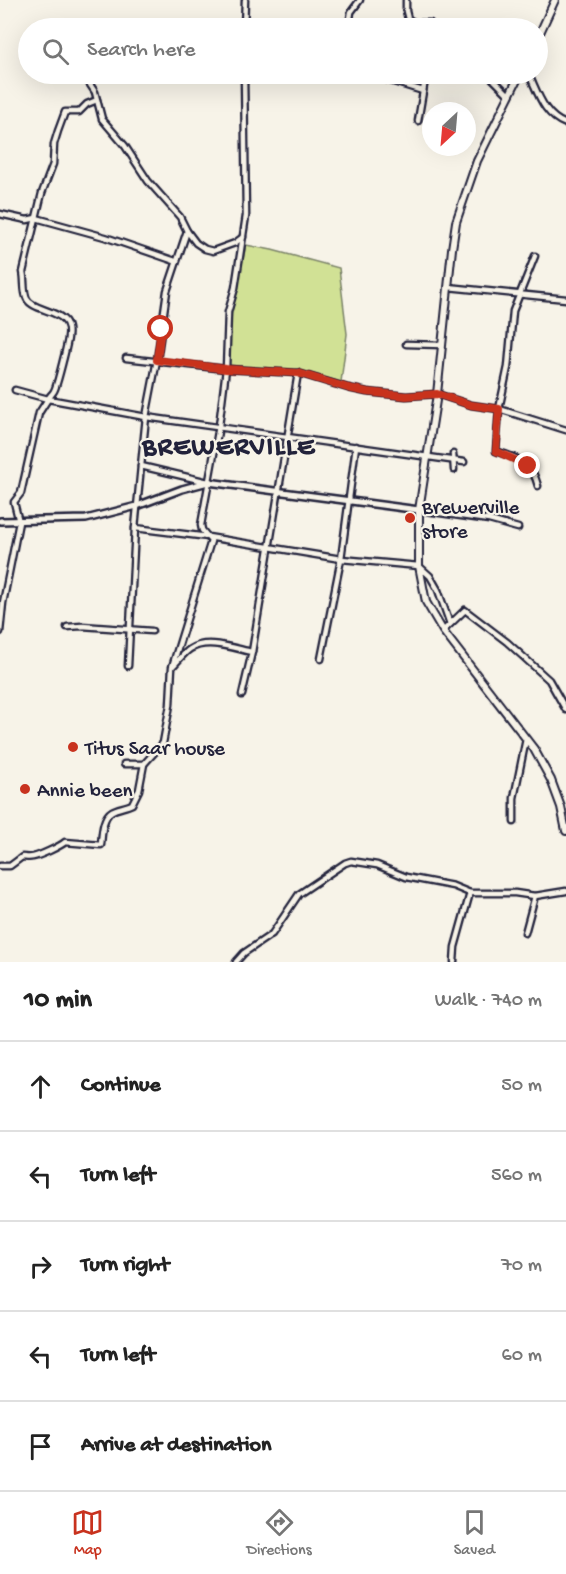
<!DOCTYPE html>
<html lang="en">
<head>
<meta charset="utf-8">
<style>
	:root { --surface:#fff; --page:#f6f6f6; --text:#222; --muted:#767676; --line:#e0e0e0; --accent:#c8321e }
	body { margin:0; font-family:"Gochi Hand",sans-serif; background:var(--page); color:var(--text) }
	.compass { position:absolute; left:422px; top:102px; width:54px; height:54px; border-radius:50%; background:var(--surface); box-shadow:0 6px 24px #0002; rotate:206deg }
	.stop { position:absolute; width:18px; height:18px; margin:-14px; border:4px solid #c8321e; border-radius:50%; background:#fff }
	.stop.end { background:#c8321e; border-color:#fff; box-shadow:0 2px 6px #0008 }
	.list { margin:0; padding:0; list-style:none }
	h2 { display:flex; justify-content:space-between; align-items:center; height:78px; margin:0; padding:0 24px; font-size:26px }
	h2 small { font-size:20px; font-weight:400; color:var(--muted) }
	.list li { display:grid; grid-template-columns:39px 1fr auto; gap:18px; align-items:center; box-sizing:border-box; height:90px; padding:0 24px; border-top:2px solid var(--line) }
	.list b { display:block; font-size:22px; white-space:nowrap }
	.list em { font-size:20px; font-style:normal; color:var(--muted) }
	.icon { flex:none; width:33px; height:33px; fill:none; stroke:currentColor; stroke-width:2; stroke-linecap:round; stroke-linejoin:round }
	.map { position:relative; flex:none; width:566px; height:962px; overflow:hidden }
	.search { position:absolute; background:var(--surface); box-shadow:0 6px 24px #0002; left:18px; right:18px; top:18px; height:66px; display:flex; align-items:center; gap:15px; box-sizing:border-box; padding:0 21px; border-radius:33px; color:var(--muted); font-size:22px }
	.sheet { height:528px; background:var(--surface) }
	nav { display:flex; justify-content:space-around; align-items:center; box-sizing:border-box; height:84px; border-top:2px solid var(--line); background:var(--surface); font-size:16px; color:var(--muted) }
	nav a { display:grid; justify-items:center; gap:3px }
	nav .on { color:var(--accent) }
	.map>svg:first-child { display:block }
	.green { fill:#d1e195; stroke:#7a8268; stroke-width:1.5 }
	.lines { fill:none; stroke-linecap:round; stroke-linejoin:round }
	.minor-casing { stroke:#22223b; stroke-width:9 }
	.major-casing { stroke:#22223b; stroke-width:10 }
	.highway-casing { stroke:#22223b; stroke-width:10 }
	.minor { stroke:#f7f3e8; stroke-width:4.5 }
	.major { stroke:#f7f3e8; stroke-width:5 }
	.highway { stroke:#f7f3e8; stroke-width:6 }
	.route { stroke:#c8321e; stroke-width:8 }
	.poi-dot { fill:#c8321e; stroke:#f7f3e8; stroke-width:2 }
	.labels { text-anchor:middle; stroke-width:4.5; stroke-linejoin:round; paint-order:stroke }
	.poi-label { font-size:21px; fill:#22223b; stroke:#f7f3e8; text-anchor:start }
	.district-label { font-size:27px; font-weight:bold; letter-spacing:1.5px; fill:#22223b; stroke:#f7f3e8 }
</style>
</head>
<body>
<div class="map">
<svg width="566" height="962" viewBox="0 0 566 962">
	<rect width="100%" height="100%" fill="#f7f3e8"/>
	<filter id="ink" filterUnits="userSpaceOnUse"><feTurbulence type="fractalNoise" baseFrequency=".0167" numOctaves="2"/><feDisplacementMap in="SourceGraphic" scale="12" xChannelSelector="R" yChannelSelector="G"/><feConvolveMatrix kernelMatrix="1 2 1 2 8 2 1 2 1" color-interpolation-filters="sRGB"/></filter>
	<g filter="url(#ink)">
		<!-- green -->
		<path class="green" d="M246 245 272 250 339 268 347 334 341 382 306 372 228 365 231 316Z"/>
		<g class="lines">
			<!-- minor casing -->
			<g class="minor-casing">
				<g id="minor">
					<path d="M406 0V11L408 19 415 23H430L431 28"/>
					<path d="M244 28 245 0"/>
					<path d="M342 28 349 26 351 12 360 0"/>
					<path d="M83 74 95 92 102 119 125 146 148 181 180 217 187 231 196 243 205 249 213 251 235 243 243 237"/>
					<path d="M368 74 423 91"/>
					<path d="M481 74 491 77 509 95"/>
					<path d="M529 74C538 93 544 116 566 124"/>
					<path d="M418 121 426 74"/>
					<path d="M0 214 27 220 36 218 105 237 175 261"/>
					<path d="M187 231 167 291 157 360 146 417 141 466 208 482"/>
					<path d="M535 256 513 311 508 367 499 409 496 451C520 460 531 460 538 486"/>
					<path d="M448 287 566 299"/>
					<path d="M406 344 442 345"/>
					<path d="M126 358 226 369 298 373 348 388 367 392 406 396 437 394 471 405 499 409 566 430"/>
					<path d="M48 399 146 417 464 462"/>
					<path d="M48 399C48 398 54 392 54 391 57 386 68 342 68 337 69 331 68 323 63 319 54 310 32 309 27 299 23 292 25 280 23 272L42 193 53 164 54 144 58 131 65 112H79L87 104 97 100"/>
					<path d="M453 454 454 470"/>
					<path d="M141 466 135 528 208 537 341 559 419 566 430 576 438 590 450 624"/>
					<path d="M419 510 489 520 518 528"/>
					<path d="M67 627 82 626 152 631"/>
					<path d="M443 631 465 610 507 642 549 680 566 710"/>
					<path d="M0 632 3 603 19 522 14 502 21 493 39 413 48 399 15 390"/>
					<path d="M321 659 341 559 356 446"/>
					<path d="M128 666 135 528"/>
					<path d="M173 666C178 661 184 653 190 649 207 638 233 648 252 652"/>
					<path d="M242 695 252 652 298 373"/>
					<path d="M124 764H144"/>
					<path d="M514 822V798L526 739"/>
					<path d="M0 866H10L22 857C25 857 29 858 33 857 39 856 61 846 65 842L101 845C102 835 102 817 112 811 117 808 126 807 132 804L139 790 144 764 163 743 170 705 172 667 211 541 202 530 201 525 219 426 226 369 228 312 235 288 246 216 244 74"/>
					<path d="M525 933 535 896 566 891"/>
					<path d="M236 962 244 953 272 934 299 894 345 863 351 861 377 865 406 877 453 886 470 893H515L535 896"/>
					<path d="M454 962 455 947 470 893"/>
				</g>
			</g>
			<!-- major casing -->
			<g class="major-casing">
				<path id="major" d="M0 521 86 519 137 506 182 489 208 482 419 510"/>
			</g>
			<!-- highway casing -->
			<g class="highway-casing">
				<g id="highway">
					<path d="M538 37 555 0"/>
					<path d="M520 74 477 161 456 222 452 249 437 394 419 510V566L426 602 443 631 534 749 551 780 561 807 566 831"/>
				</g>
			</g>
			<!-- minor -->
			<use href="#minor" class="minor"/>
			<!-- major -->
			<use href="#major" class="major"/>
			<!-- highway -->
			<use href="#highway" class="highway"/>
		</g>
	</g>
	<g class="lines" filter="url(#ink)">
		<!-- route -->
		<path class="route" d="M161 329 157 360 226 369 298 373 348 388 367 392 406 396 437 394 471 405 499 409 496 451 528 466"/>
	</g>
	<!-- markers -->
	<g class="poi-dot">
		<circle cx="410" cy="518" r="6"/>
		<circle cx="73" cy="747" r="6"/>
		<circle cx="25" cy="789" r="6"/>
	</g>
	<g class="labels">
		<!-- poi labels -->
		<g class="poi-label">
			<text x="422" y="513">Brewerville<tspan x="422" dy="24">store</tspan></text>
			<text x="85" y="754">Titus Saar house</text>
			<text x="37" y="796">Annie been</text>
		</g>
		<!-- district labels -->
		<g class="district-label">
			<text x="229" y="454">BREWERVILLE</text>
		</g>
	</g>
</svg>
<svg class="compass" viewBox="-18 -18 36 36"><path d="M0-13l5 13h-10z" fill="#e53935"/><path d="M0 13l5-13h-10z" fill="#767676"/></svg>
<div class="stop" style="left:161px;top:329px"></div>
<div class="stop end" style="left:528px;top:466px"></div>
<div class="search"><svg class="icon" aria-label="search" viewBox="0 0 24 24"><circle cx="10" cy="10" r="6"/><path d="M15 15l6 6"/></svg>Search here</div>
</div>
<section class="sheet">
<h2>10 min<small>Walk · 740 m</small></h2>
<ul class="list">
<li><svg class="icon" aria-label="ahead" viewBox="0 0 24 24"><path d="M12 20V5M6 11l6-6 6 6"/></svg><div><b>Continue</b></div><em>50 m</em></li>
<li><svg class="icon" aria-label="left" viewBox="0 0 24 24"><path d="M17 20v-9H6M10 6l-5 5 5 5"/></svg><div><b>Turn left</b></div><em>560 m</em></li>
<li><svg class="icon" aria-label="right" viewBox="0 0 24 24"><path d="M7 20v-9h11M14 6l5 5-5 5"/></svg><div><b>Turn right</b></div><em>70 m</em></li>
<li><svg class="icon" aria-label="left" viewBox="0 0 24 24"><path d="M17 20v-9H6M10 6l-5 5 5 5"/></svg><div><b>Turn left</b></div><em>60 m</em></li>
<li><svg class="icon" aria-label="arrive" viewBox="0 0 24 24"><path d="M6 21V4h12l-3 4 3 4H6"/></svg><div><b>Arrive at destination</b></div></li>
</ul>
</section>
<nav>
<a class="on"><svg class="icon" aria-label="map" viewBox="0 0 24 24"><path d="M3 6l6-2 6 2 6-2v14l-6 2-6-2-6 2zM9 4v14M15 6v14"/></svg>Map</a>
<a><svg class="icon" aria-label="directions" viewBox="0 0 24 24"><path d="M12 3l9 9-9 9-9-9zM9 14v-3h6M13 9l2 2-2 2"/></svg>Directions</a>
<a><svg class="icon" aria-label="saved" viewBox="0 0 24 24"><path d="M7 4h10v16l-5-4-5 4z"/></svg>Saved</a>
</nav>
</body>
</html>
